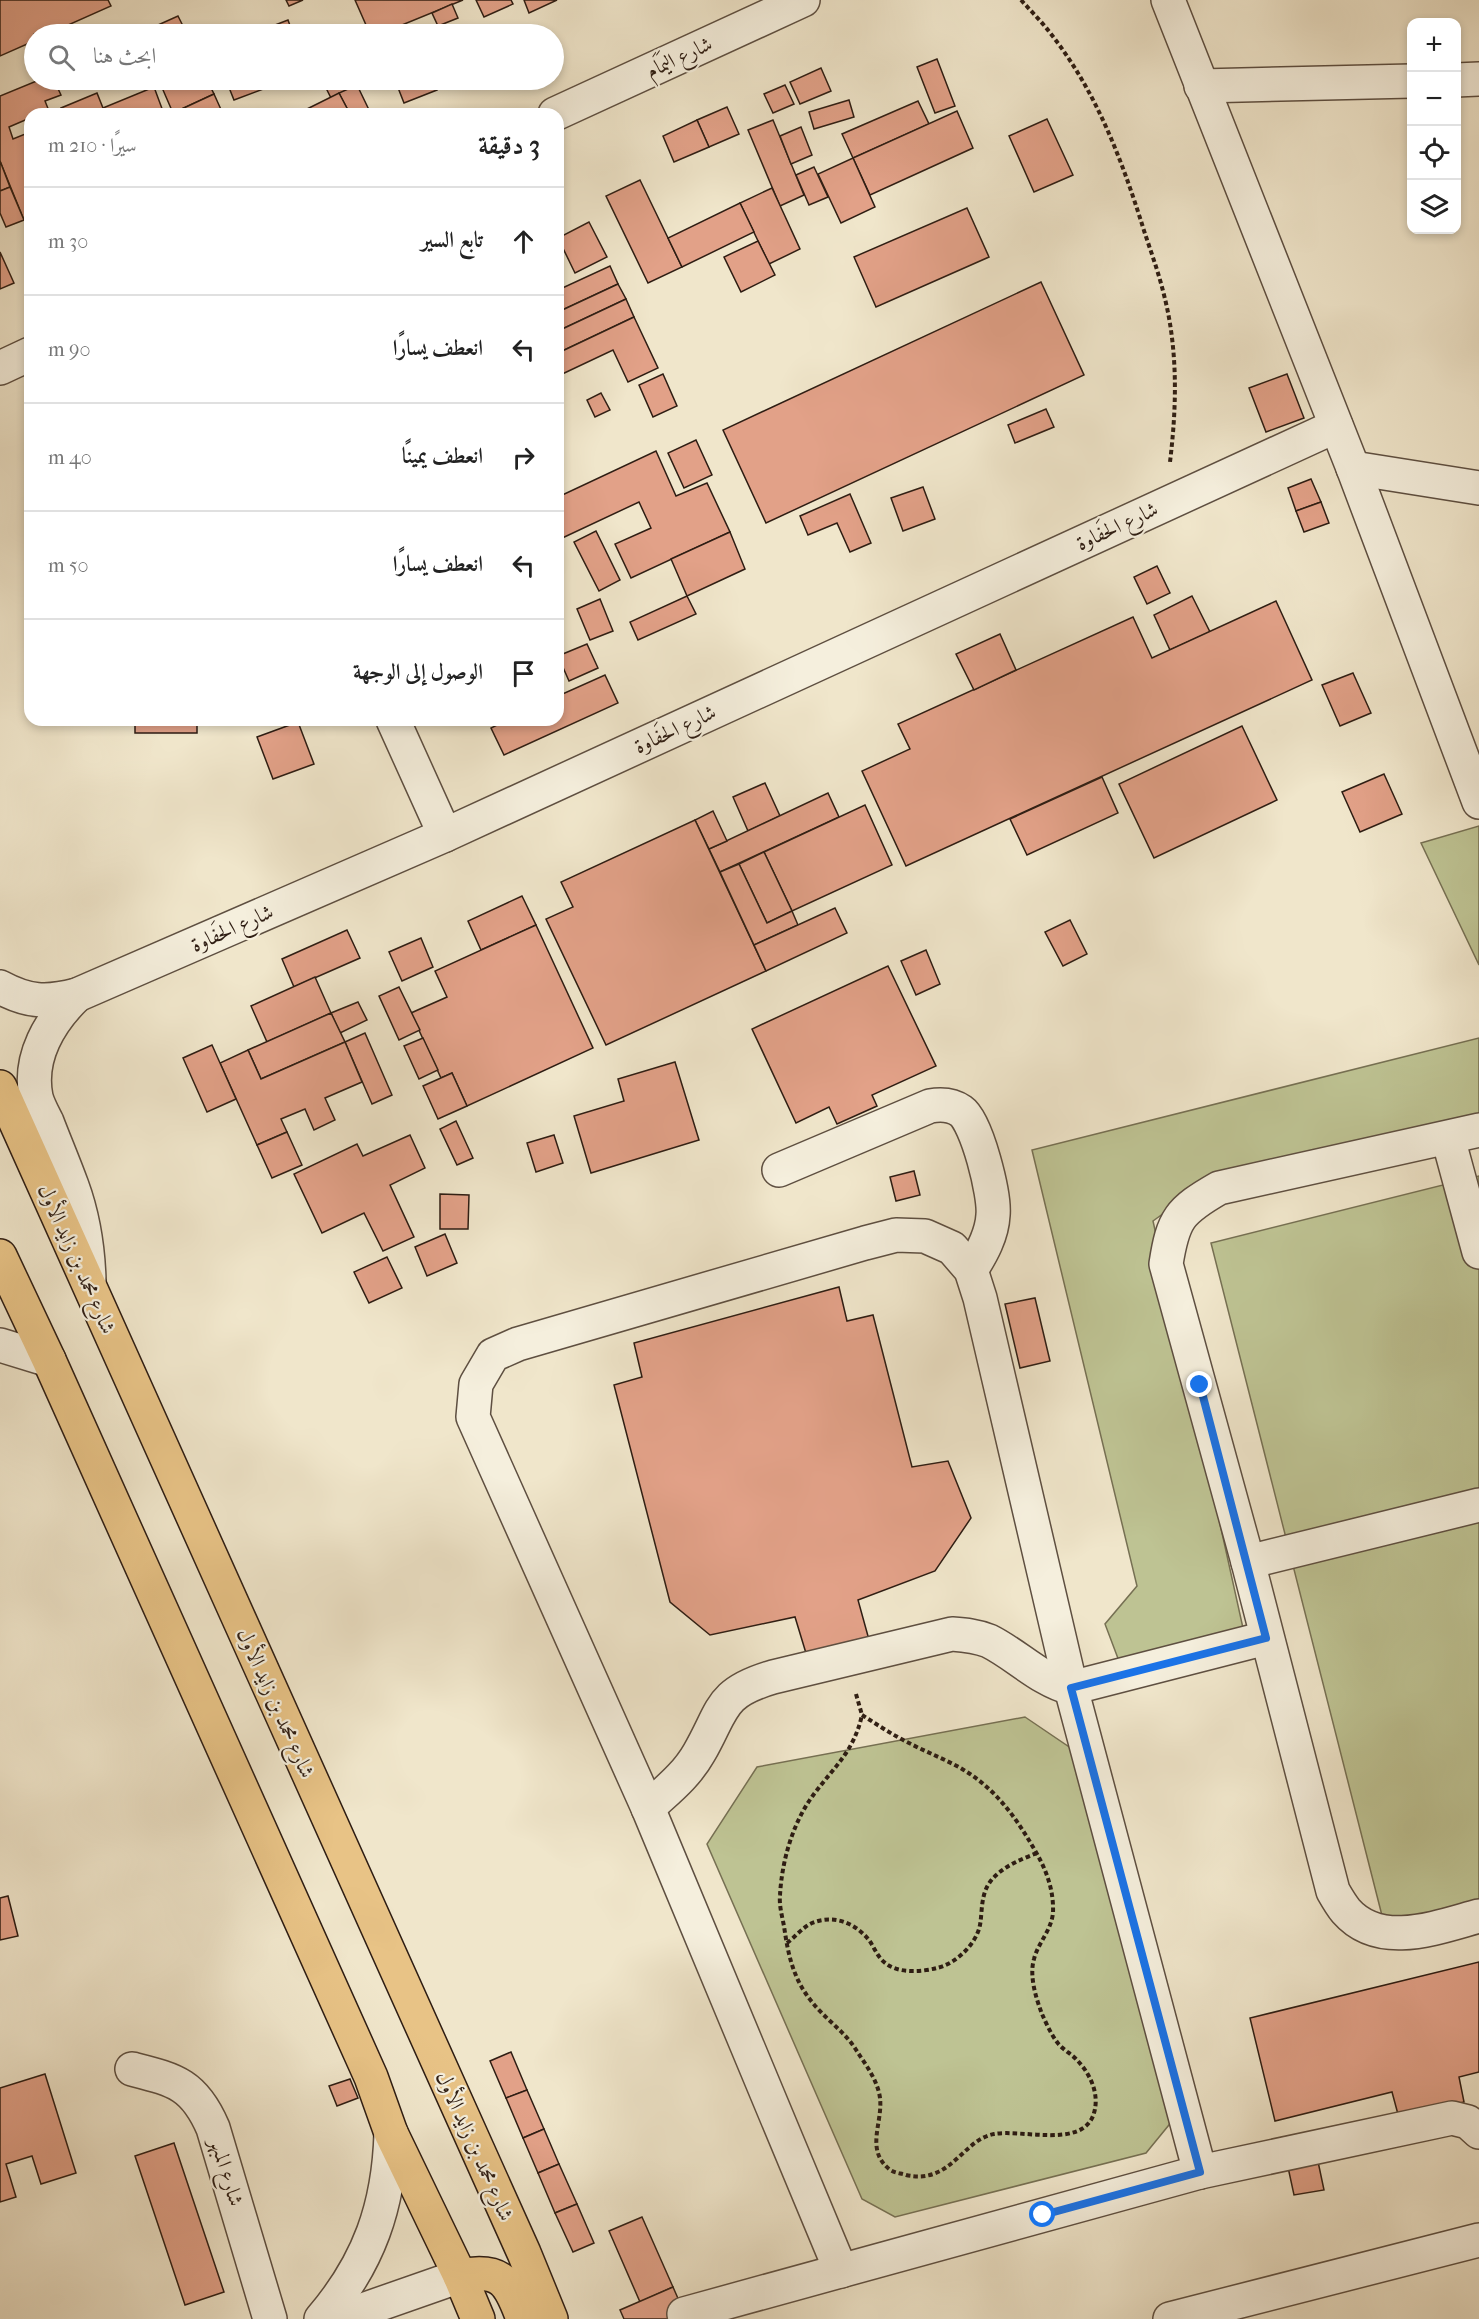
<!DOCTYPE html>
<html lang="ar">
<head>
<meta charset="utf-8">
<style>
	:root { --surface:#fff; --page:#f6f6f6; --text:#222; --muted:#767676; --line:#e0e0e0 }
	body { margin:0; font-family:"IM FELL French Canon",Amiri,serif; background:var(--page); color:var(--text); direction:rtl }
	.controls { position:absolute; right:18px; top:18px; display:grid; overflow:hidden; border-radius:12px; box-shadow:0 3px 9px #0003 }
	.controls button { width:54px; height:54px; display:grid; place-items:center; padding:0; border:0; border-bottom:2px solid var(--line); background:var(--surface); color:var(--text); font:30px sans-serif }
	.stop { position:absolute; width:18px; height:18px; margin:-14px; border:4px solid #1a73e8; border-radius:50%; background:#fff }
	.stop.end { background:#1a73e8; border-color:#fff; box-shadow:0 2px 6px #0008 }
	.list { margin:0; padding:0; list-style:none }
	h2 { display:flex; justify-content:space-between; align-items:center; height:78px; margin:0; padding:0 24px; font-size:26px }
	h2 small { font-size:20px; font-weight:400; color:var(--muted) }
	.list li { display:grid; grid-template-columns:39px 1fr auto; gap:18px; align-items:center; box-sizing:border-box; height:108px; padding:0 24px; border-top:2px solid var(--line) }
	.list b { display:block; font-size:22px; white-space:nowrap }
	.list em { font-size:20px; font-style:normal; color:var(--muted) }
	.icon { flex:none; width:33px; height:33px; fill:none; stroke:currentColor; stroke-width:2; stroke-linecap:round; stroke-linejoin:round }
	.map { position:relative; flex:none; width:1479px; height:2319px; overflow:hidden; direction:ltr }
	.search { position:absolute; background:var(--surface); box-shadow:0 3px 9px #0003; left:24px; top:24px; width:540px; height:66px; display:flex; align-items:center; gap:15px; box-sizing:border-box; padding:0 21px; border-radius:33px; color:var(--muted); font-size:22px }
	.panel { position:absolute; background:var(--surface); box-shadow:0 3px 9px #0003; left:24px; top:108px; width:540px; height:618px; border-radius:18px; direction:rtl }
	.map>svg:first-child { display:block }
	.green { fill:#bec393; stroke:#767053; stroke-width:1.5 }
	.building { fill:#e2a188; stroke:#2e1d13; stroke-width:1.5 }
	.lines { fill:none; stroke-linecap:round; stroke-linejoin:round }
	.minor-casing { stroke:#5e4f41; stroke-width:36 }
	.major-casing { stroke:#2e1d13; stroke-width:36 }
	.path { stroke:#2e1d13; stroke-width:4; stroke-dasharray:4.5 3; stroke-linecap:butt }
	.minor { stroke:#f5efdd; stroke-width:33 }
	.major { stroke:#e8c386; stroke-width:33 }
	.route { stroke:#1a73e8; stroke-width:8 }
	.labels { text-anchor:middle; stroke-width:4.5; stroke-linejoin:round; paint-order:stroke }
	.street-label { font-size:21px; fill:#2e1d13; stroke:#f5efdd }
</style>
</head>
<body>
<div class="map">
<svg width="1479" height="2319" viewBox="0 0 1479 2319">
	<rect width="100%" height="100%" fill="#f0e6cb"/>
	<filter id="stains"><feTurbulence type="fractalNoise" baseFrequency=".00333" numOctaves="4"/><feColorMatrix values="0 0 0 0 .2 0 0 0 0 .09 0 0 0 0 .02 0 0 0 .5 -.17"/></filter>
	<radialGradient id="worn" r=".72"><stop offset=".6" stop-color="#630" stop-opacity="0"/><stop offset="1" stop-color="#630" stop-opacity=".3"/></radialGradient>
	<!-- green -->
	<g class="green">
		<path d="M1479 826V965L1421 843Z"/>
		<path d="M1479 1038V1121L1203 1185 1153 1221 1243 1628 1122 1669 1105 1624 1137 1586 1032 1150Z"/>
		<path d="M1479 1176V1925L1390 1947 1211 1243Z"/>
		<path d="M1025 1717 1078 1753 1173 2120 1146 2153 895 2217 862 2199 707 1844 757 1767Z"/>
	</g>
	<!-- building -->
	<g class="building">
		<path d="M0 0H108L111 6 48 34H34V41L0 56Z"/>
		<path d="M286 0H303L289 6Z"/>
		<path d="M355 0H463L380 34H370Z"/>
		<path d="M476 0H511L513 4 484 17Z"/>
		<path d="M524 0H557L529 13Z"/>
		<path d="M452 4 458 18 438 26 432 13Z"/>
		<path d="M178 16 187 34H138Z"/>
		<path d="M288 20 293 34H273L270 27Z"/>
		<path d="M937 59 955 106 935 113 917 67Z"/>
		<path d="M821 68 831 91 800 104 790 82Z"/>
		<path d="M39 80H54L61 95 45 101 49 111 41 114H30V118L9 127 13 139 30 132V217L24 220 0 161V96Z"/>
		<path d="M167 80H207L214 94 173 113 160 83Z"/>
		<path d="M226 80H281L282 82 234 100Z"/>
		<path d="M322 80H354L357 85 331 98Z"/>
		<path d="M354 80H369L357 85Z"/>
		<path d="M395 80H433L437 90 404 103Z"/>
		<path d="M357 85 371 114H350L339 93Z"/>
		<path d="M785 85 794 104 773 113 764 94Z"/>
		<path d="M154 87 164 114H64L61 108 97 93 103 108Z"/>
		<path d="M339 93 350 114H306L305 110Z"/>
		<path d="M214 94 223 114H174L173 113Z"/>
		<path d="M849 100 854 117 814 129 809 112Z"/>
		<path d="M918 101 929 124 853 158 842 134Z"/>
		<path d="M727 107 739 134 709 147 697 120Z"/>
		<path d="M957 111 973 148 870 195 853 158Z"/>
		<path d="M1047 119 1073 175 1034 192 1009 136Z"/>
		<path d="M697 120 709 147 674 162 663 136Z"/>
		<path d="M773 120 804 195 780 206 748 130Z"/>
		<path d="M801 127 812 155 791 164 780 136Z"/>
		<path d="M853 158 875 207 841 223 818 174Z"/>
		<path d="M0 161 10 187 0 191Z"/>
		<path d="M814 167 828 197 809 205 796 175Z"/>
		<path d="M640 180 682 267 648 283 606 196Z"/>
		<path d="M10 187 24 220 6 227 0 213V191Z"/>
		<path d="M772 188 800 249 769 264 740 203Z"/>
		<path d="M740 203 754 232 682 267 668 238Z"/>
		<path d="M967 208 989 257 876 307 854 257Z"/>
		<path d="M589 222 607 257 575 273 558 238Z"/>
		<path d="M758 241 775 275 741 292 724 257Z"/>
		<path d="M0 252 14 283 0 289Z"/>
		<path d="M610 266 618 284 558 312V290Z"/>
		<path d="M1041 282 1084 375 766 523 723 430Z"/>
		<path d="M618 284 626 299 558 331V312Z"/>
		<path d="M626 299 634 317 558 353V331Z"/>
		<path d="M634 317 658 368 628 382 613 350 558 376V353Z"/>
		<path d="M663 374 677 406 653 417 639 385Z"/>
		<path d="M1287 374 1304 418 1266 432 1249 388Z"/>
		<path d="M601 393 610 410 595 417 587 400Z"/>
		<path d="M1046 409 1054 427 1015 443 1008 425Z"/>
		<path d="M696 440 712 475 684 488 668 453Z"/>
		<path d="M656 451 676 496 707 483 730 532 631 578 615 544 651 528 639 502 558 540V497Z"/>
		<path d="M1311 479 1321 502 1296 511 1288 488Z"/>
		<path d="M923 487 935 519 903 531 891 498Z"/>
		<path d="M850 494 871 543 850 552 837 523 808 535 800 516Z"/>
		<path d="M1321 502 1329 523 1304 532 1296 511Z"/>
		<path d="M596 531 620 580 599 591 574 542Z"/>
		<path d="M730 532 745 569 687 596 671 559Z"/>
		<path d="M1157 566 1170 593 1147 604 1134 577Z"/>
		<path d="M687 596 696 614 638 640 630 622Z"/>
		<path d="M1192 596 1210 632 1170 650 1154 615Z"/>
		<path d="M600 599 613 631 590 640 577 609Z"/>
		<path d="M1276 601 1312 680 906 866 862 771 910 749 898 724 1133 617 1152 658Z"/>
		<path d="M1000 634 1016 670 974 690 956 654Z"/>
		<path d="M587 644 598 668 569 681 558 656Z"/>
		<path d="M1353 673 1371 713 1340 726 1322 685Z"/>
		<path d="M605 675 618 703 504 755 491 728 507 720H558V696Z"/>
		<rect x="135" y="720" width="62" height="13"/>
		<path d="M298 722 314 764 273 779 257 737Z"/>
		<path d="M1242 726 1277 800 1154 858 1119 784Z"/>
		<path d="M1384 774 1402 814 1360 832 1342 792Z"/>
		<path d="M1102 777 1118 813 1027 855 1010 819Z"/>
		<path d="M765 783 780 816 748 831 733 797Z"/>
		<path d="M828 793 839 817 720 872 709 849Z"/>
		<path d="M865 805 892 865 792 911 764 852Z"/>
		<path d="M713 811 727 841 709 849 695 820Z"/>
		<path d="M695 820 766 971 606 1045 546 919 573 907 561 882Z"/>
		<path d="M764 852 792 911 767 923 739 864Z"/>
		<path d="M739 864 767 923 792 911 798 925 754 945 720 872Z"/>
		<path d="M522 896 536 925 481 950 468 921Z"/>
		<path d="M835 908 847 933 766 971 754 945Z"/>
		<path d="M1070 920 1087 954 1063 966 1045 932Z"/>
		<path d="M536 925 593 1048 467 1106 452 1073 441 1078 411 1013 447 997 435 971Z"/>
		<path d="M347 930 360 958 294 987 282 959Z"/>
		<path d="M421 938 433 967 402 981 389 952Z"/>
		<path d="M926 950 940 984 916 995 901 961Z"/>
		<path d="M888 966 936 1066 872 1095 877 1106 837 1124 829 1107 796 1123 752 1029Z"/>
		<path d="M315 977 331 1013 267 1042 251 1006Z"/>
		<path d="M399 987 420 1030 399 1040 379 996Z"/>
		<path d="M358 1002 367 1020 340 1033 331 1013Z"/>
		<path d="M331 1013 345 1042 261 1079 248 1050Z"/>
		<path d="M365 1033 392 1095 372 1104 345 1042Z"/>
		<path d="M423 1038 438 1070 419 1079 404 1046Z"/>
		<path d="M345 1042 362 1082 325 1098 335 1120 314 1130 305 1109 281 1119 287 1132 257 1145 220 1063 248 1050 261 1079Z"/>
		<path d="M212 1045 236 1099 207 1112 183 1058Z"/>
		<path d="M675 1062 699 1140 591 1173 574 1116 624 1101 618 1079Z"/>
		<path d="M452 1073 467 1106 438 1119 423 1086Z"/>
		<path d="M456 1121 473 1158 457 1165 440 1129Z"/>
		<path d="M287 1132 302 1165 272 1178 257 1145Z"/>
		<path d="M410 1135 425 1168 390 1185 414 1237 383 1251 364 1213 322 1233 294 1174 357 1144 363 1156Z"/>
		<path d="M554 1135 563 1163 536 1172 527 1143Z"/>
		<path d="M914 1171 920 1195 896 1201 890 1177Z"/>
		<path d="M440 1194 469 1195 468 1229H440Z"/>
		<path d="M445 1234 457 1263 427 1276 415 1247Z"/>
		<path d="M387 1257 402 1288 369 1303 354 1272Z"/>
		<path d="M839 1287 847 1321 873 1315 912 1467 948 1461 971 1518 935 1571 858 1600 871 1647 809 1663 795 1617 710 1635 670 1602 614 1385 642 1377 634 1343Z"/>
		<path d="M1035 1298 1050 1361 1020 1368 1005 1304Z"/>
		<path d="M8 1896 18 1936 0 1940V1898Z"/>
		<path d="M1479 1962V2072L1459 2077 1464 2102 1399 2118 1392 2092 1275 2121 1250 2018Z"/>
		<path d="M511 2052 527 2090 506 2098 490 2061Z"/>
		<path d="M45 2074 76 2173 41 2184 32 2156 6 2164 16 2197 0 2202V2088Z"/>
		<path d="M350 2079 358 2098 337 2106 329 2086Z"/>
		<path d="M527 2090 544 2129 523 2138 506 2098Z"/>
		<path d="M544 2129 559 2164 538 2173 523 2138Z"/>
		<path d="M174 2143 224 2292 185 2305 135 2156Z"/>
		<path d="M1316 2152 1324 2190 1294 2195 1286 2158Z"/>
		<path d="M559 2164 577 2204 555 2213 538 2173Z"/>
		<path d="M577 2204 594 2243 573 2252 555 2213Z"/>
		<path d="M642 2217 673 2287 640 2302 609 2231Z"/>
		<path d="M673 2287 687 2319H624L620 2310Z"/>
	</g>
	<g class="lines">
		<!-- minor casing -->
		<g class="minor-casing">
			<g id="minor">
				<path d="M1168 0 1353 468 1479 802"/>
				<path d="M1456 80 1479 79"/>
				<path d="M1201 86 1412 81"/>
				<path d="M555 114 803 0"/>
				<path d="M0 368 30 354"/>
				<path d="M1353 468 1479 488"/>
				<path d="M393 720 445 835"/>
				<path d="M0 987C28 1002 46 1003 77 995L445 835 1336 426"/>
				<path d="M77 995C50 1021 28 1057 36 1097 38 1105 43 1114 47 1122 55 1143 64 1164 72 1186 83 1216 88 1248 89 1280"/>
				<path d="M1479 1130 1219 1188C1179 1211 1173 1219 1166 1264L1248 1562 1333 1891C1337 1898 1341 1905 1346 1911 1380 1950 1438 1927 1479 1916"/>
				<path d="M1448 1138 1479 1252"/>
				<path d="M779 1170 930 1106C941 1104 951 1104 961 1111 977 1122 995 1195 993 1215 992 1235 982 1253 971 1270"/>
				<path d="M0 1345 49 1360"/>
				<path d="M1248 1562 1479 1505"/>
				<path d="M648 1808C666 1791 686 1776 699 1753 724 1710 718 1693 773 1677L952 1634C965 1635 977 1636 989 1641 1017 1655 1040 1680 1071 1688L1266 1638"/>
				<path d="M132 2069C175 2080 194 2084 213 2128L270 2319"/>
				<path d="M841 2271 648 1808 473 1417 476 1384 493 1355 518 1344 865 1243 896 1235 925 1236 952 1248 971 1270 980 1298 1071 1688 1200 2172"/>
				<path d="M684 2314 1200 2172 1452 2118 1468 2122 1479 2132"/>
				<path d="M321 2319C369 2263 389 2206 391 2133"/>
				<path d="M337 2319 460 2276"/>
				<path d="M1170 2319 1479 2240"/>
			</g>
		</g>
		<!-- major casing -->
		<g class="major-casing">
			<g id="major">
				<path d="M0 1087 524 2253 551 2319"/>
				<path d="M0 1256 49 1360 371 2077 391 2133 460 2276 478 2319"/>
				<path d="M460 2276C502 2267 510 2283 523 2319"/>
			</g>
		</g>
		<!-- path -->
		<g class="path">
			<path d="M1021 0C1031 11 1042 22 1051 34 1095 90 1120 155 1141 221 1148 244 1157 267 1163 291 1178 347 1177 404 1170 462"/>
			<path d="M856 1694 862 1715"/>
			<path d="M862 1715C878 1725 894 1736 911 1744 930 1754 950 1761 967 1772 997 1791 1016 1818 1033 1847 1045 1867 1054 1888 1053 1913 1051 1931 1038 1943 1034 1959 1029 1976 1036 1998 1042 2014 1046 2023 1051 2034 1057 2042 1062 2049 1070 2053 1076 2059 1090 2073 1101 2095 1093 2116 1080 2148 1022 2129 994 2134 962 2140 951 2185 906 2175 900 2173 894 2173 889 2169 865 2149 883 2123 880 2098 878 2082 867 2066 858 2053 846 2032 826 2020 812 2002 793 1979 788 1954 784 1926 782 1916 779 1905 780 1895 782 1860 793 1822 814 1794 835 1766 854 1751 862 1715Z"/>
			<path d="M787 1943C795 1937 803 1927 812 1923 834 1914 855 1923 869 1940 874 1947 877 1956 884 1962 897 1974 921 1972 937 1968 955 1964 976 1945 980 1925 982 1914 981 1901 986 1889 994 1870 1019 1860 1037 1853"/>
		</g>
		<!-- minor -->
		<use href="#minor" class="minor"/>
		<!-- major -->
		<use href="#major" class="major"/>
	</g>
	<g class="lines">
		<!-- route -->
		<path class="route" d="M1043 2215 1200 2172 1071 1688 1266 1638 1200 1385"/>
	</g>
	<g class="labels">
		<!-- street labels -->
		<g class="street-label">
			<text transform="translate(679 57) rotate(-25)" y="7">شارع اليَمَام</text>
			<text transform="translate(1117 526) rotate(-25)" y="7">شارع الحَفاوة</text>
			<text transform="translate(675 729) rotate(-25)" y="7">شارع الحَفاوة</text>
			<text transform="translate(232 928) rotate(-24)" y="7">شارع الحَفاوة</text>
			<text transform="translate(77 1259) rotate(66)" y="7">شارع محمد بن زايد الأول</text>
			<text transform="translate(276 1703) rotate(66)" y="7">شارع محمد بن زايد الأول</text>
			<text transform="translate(475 2146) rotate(66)" y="7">شارع محمد بن زايد الأول</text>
			<text transform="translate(227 2172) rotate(73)" y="7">شارع المبهر</text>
		</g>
	</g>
	<rect width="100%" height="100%" filter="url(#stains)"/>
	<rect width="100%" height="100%" fill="url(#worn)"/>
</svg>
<div class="controls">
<button>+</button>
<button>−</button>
<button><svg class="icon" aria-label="locate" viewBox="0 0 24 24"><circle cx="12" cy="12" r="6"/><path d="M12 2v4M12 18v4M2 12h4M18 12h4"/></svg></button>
<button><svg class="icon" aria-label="layers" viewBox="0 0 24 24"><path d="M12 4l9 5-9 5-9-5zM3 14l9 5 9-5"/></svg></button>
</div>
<div class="stop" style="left:1043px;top:2215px"></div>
<div class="stop end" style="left:1200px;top:1385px"></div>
<div class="search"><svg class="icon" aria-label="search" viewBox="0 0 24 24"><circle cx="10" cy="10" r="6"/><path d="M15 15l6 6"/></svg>ابحث هنا</div>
<section class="panel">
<h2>3 دقيقة<small>سيرًا · 210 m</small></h2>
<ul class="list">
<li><svg class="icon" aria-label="ahead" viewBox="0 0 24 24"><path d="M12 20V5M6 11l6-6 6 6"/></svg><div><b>تابع السير</b></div><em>30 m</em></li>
<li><svg class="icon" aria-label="left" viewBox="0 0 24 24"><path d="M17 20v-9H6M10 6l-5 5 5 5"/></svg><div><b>انعطف يسارًا</b></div><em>90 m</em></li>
<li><svg class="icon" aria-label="right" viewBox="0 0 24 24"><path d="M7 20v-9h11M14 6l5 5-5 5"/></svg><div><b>انعطف يمينًا</b></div><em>40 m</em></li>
<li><svg class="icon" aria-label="left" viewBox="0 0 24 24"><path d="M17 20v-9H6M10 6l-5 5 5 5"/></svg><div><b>انعطف يسارًا</b></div><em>50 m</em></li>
<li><svg class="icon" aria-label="arrive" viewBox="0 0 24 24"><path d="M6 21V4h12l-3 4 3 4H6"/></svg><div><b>الوصول إلى الوجهة</b></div></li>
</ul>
</section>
</div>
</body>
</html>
